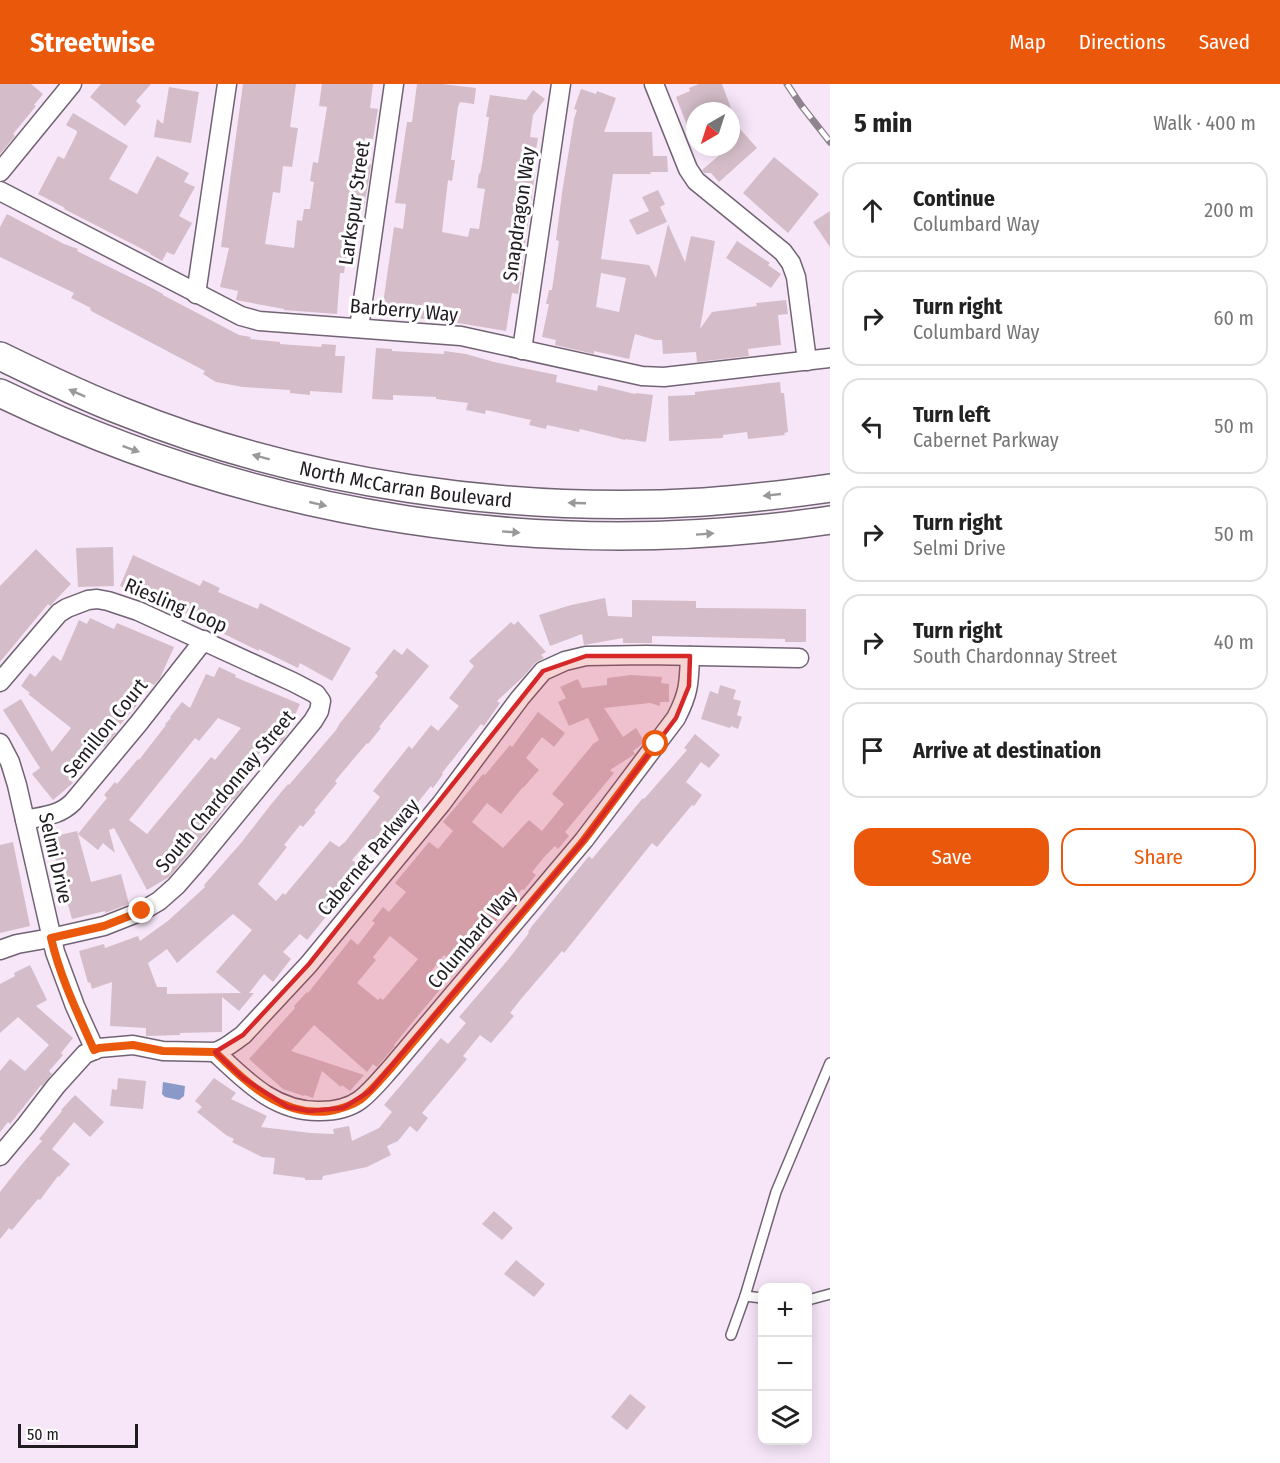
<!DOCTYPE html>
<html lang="en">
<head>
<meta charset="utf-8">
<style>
	:root { --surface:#fff; --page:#f6f6f6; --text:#222; --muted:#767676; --line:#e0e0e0; --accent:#ea580c }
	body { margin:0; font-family:"Fira Sans Condensed",sans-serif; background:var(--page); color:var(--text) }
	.controls { position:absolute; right:18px; bottom:18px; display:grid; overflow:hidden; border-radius:12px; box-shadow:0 3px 15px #0003 }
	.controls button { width:54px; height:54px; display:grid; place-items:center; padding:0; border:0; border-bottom:2px solid var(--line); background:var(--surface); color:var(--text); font:30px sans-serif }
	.compass { position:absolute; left:686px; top:18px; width:54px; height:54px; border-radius:50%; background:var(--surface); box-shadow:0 3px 15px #0003; rotate:219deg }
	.scale { position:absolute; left:18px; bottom:15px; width:120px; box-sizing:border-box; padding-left:6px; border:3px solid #211b22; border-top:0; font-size:16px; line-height:21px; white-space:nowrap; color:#211b22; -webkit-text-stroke:4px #fff; paint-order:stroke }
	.stop { position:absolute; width:18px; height:18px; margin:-14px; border:4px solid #ea580c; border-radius:50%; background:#fff }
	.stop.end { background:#ea580c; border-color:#fff; box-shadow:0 2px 6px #0008 }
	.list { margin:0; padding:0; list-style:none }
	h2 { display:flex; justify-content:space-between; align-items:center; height:78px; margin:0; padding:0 24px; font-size:26px }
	h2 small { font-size:20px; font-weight:400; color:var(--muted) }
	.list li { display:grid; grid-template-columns:39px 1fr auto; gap:18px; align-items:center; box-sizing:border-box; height:96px; margin:0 12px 12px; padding:0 12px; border:2px solid var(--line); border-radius:18px }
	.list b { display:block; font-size:22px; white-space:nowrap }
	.list p { margin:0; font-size:20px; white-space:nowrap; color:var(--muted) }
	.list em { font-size:20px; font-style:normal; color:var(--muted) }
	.actions { display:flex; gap:12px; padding:18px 24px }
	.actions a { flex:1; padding:14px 0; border:2px solid var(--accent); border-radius:18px; text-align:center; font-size:21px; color:var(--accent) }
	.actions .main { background:var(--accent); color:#fff }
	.icon { flex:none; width:33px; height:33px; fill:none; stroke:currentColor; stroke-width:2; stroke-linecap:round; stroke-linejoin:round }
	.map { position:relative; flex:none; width:830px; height:1379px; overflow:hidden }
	header { display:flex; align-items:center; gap:36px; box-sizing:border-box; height:84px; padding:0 30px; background:var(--accent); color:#fff }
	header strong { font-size:28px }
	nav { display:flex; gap:33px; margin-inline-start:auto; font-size:21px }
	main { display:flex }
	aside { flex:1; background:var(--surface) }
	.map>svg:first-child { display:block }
	.water { fill:#899ac9 }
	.building { fill:#d4bdc8; fill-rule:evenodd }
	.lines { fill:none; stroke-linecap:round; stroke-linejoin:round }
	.service-casing { stroke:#716373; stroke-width:12 }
	.minor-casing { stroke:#716373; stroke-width:21 }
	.primary-casing { stroke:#716373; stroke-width:30 }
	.service { stroke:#fff; stroke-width:9 }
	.minor { stroke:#fff; stroke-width:18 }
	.primary { stroke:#fff; stroke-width:27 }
	.rail-casing { stroke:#8e838f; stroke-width:7 }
	.rail { stroke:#fff; stroke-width:4.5; stroke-dasharray:14; stroke-linecap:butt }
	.oneway { fill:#9b989c }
	.route { stroke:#ea580c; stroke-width:8 }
	.marked { fill:#d62828; fill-opacity:0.2; stroke:#d62828; stroke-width:4.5; stroke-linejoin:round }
	.labels { text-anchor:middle; stroke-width:6; stroke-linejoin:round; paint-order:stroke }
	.street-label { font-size:20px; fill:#211b22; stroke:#fff }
</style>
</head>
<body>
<header>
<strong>Streetwise</strong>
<nav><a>Map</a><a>Directions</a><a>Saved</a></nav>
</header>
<main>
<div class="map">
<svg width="830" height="1379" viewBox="0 0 830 1379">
	<rect width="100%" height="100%" fill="#f6e6f8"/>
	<!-- water -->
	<path class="water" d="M163 998 185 1002 184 1012 179 1016 165 1013 162 1010Z"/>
	<!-- building -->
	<g class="building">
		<path d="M0 0H31L43 10 34 21 36 22 13 50 15 52 0 70Z"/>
		<path d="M101 0H151L136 17 141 22 125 42 90 13Z"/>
		<path d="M243 0H296L290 43 298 44 292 83 283 82 280 109 273 108 265 160 294 164 297 136 302 137 304 125H310L314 98 310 97 313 78 318 79 327 23 319 22 322 0H373L370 24 378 25 373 55 365 54 361 79 371 80 369 95 363 128 353 126 344 189H340L337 230 284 226V225L236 216 238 207 220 203 229 164 221 163Z"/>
		<path d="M417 0H442L476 4 474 20 460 18 458 23 451 76H455L452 97 448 96 442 148 468 153 470 144 479 145 485 105 477 104 479 89 480 90 482 80 489 33H486L490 11 526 16 533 6 545 15 533 31 530 53 538 54 532 89 535 90 518 210 512 209 506 247 434 235V236L395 232 396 228 382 227 394 143 403 145 406 120 395 119 407 38H412Z"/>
		<path d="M699 0H722L732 27H695V59H694L676 13 690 7 689 4Z"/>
		<path d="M169 3 199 8 191 59 154 53 157 35 163 40Z"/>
		<path d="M581 5 596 10 597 7 616 14 604 48H652L653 72H667L668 88H650L651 90H613L601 175 649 181 656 194 668 140 685 178 691 152 715 157 700 245 712 228 757 222 756 219 786 216 788 230 778 231 781 261 748 265 749 272 697 278 696 268 663 270 662 256H655L635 250 629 275 594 267V270L555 261 556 256 542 253 549 220H546L549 206H552L559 157 556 156 562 109 574 35 577 26 574 25ZM601 189 626 194 619 228 596 223Z"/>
		<path d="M73 29 128 62 109 95 137 110 157 72 189 89 184 98 195 103 179 132 192 139 174 171 167 168 162 177 150 170V169L64 125 65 124 38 110 58 72 64 75 77 49V47L66 41Z"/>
		<path d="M731 35 757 64 719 98 711 89H704L702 86 729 63H731Z"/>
		<path d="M774 73 819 110 788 149 743 109Z"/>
		<path d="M658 106 665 120 660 123 667 138 637 151 629 136 649 127 642 113Z"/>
		<path d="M830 127V163L813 138Z"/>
		<path d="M7 130 64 160 78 165 77 167 148 202 163 210V211L239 251 251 253 250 255 280 258V260L321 263 322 260 336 261 335 272H345L342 309 310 307V311L290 309V306L243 303 216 298 203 290 205 287 93 228 90 226 91 224 71 214 74 209 0 173V143Z"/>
		<path d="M737 157 770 179 768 181 781 190 771 204 726 174Z"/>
		<path d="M376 264 392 265V267L444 270V267L466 270 494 278 557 291 556 298 597 307 598 301 635 310 636 309 653 311 646 358 625 355V356L580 345 579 348 547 341 546 345 529 341 531 336 486 326 485 330 466 326 468 319 436 315V313L393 311V316L372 315Z"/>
		<path d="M780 298 781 309H784L788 348 784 349 785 351 748 355 747 348 723 351V354L669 357 668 312 695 311V308Z"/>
		<path d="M113 463 114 502 78 503 76 464Z"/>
		<path d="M36 465 71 500 50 522 48 520 0 578V502Z"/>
		<path d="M133 471 200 502 203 496 220 504 218 508 258 525 260 519 351 564 332 597 300 579 298 584 259 565V567L187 532 188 530 140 509 139 510 120 502Z"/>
		<path d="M605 514 608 532 632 533V516L696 517V524L806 525V558H785V555L652 552V559H623V554L584 561 582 550 550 562 539 531 571 521Z"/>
		<path d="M90 534 114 545 117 539 174 563 160 594 154 601 148 598 133 617 137 621 114 648 116 649 104 663 100 659 71 697 73 699 53 716 32 690 40 684 3 626 21 615 52 668 71 644 28 610 30 609 21 602 30 589 35 593 53 571 61 577 79 536 87 540Z"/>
		<path d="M518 537 546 568 541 571 544 574 535 579 523 593 497 617 500 619 484 642 481 640 442 689 443 690 433 704 431 702 405 734 403 732 377 765 368 757 352 776 364 786 307 856 300 850 283 868 291 875 273 898 264 890 249 909H254L239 927 222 913V948L180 949V951L146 952V944L110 942 112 898 92 905 90 898 88 899 79 867 104 860 105 864 138 852 140 857 169 836 205 803 204 801 241 759 273 718 288 700 289 701 336 646 340 639 378 592 375 589 394 565 402 571 407 564 429 582 379 643 381 644 368 660 367 659 335 697 337 699 314 727 316 728 303 743 300 741 284 761 287 763 258 800 276 817 283 809 285 811 330 757 339 763 345 758 380 713 373 707 409 662 412 665 431 641 438 647 459 622 449 614 474 582 469 577 511 538 514 541ZM233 830 252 846 216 888 241 909 167 910V903H157L148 879 167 865 177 879Z"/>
		<path d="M219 583 236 591 235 593 300 620 284 655 280 659 271 655 257 672 259 674 239 699 244 703 234 716 233 715 188 771 169 793 147 806 114 744 109 746 115 769 103 759 98 766 78 750 107 714 104 711 115 698 117 700 138 675 139 676 166 641 165 640 171 634 170 633 182 618 190 624 206 590 214 593ZM218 634 241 644 215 676 211 673 147 750 129 736 195 654 199 657Z"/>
		<path d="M631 591 662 593 661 599 669 600V618H660V622L650 619 604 624 623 653 636 644 644 657 641 661 633 667 635 670 610 686 614 689 565 748 569 752 558 765 555 762 545 772 532 788 536 791 524 806 522 805 472 866 470 864 456 881 444 871 429 890 443 902 411 940 394 961 395 962 377 983 373 980 367 988 314 941 291 967 364 991 350 1007 342 1001 341 1003 322 987 313 1014 305 1011 304 1012 283 1005 249 975 295 924 294 922 307 908 308 909 351 855 358 861 375 839 372 837 383 823 389 828 406 808 395 799 429 758 438 765 453 747 443 738 483 690 485 691 510 661 512 663 538 628 565 649 554 663 542 653 526 674 539 686 523 704H522L501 730 487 719 472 738 503 764 529 736 542 747 564 720 552 710 593 660 599 656 588 634 569 642 558 618 566 614 560 603 578 595 582 604 607 601V594ZM390 852 418 875 383 916 380 914 378 916 357 899 376 876 373 873Z"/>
		<path d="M720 601 736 606 733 615 741 617 737 631 742 633 738 645 731 642 730 644 701 635 710 607 718 610Z"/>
		<path d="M695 650 720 671 709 684 701 678 686 698 702 711 694 722 692 721 657 763 652 759 564 869 562 867 521 915 510 929 514 932 491 959 480 951 463 972 467 975 422 1029 428 1034 417 1048 410 1042 398 1057 387 1062 391 1071 367 1083 323 1092 322 1096H305V1094L273 1090 275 1074 262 1073 232 1058 234 1055 226 1051 197 1028 202 1023 195 1017 214 994 236 1009 231 1015 267 1032 261 1043 311 1049 334 1050 333 1045 349 1042 352 1057 379 1044 392 1028 384 1021 441 954 448 960 466 939 459 933 507 877 529 849 528 848 532 842 589 772 592 775 643 714 644 715 687 666 684 664Z"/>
		<path d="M77 747 91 798 121 790 129 820 105 829V827L72 835 57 782 51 753Z"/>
		<path d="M13 758 30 842 0 849V761Z"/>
		<path d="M30 881 47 916 36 922 73 954 61 969 63 971 49 987 52 990 42 1002 41 1001 10 1040 8 1038 0 1048V987L10 975 25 987 49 961 18 933 0 949V900L15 892 14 889Z"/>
		<path d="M118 994 146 997 143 1025 110 1022 112 1005 117 1006Z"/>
		<path d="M75 1011 104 1038 90 1053 74 1038 52 1065 70 1080 59 1093 58 1092 40 1116 38 1115 12 1146 9 1144 0 1155V1108L22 1080 42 1057 39 1055 62 1027 61 1026Z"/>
		<path d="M494 1127 513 1144 502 1156 482 1140Z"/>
		<path d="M516 1176 545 1200 534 1213 504 1190Z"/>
		<path d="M630 1310 646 1323 627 1346 611 1333Z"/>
	</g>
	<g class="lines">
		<!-- service casing -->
		<g class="service-casing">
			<g id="service">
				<path d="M745 1212 762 1214"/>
				<path d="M808 1216 830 1210"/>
				<path d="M731 1251 745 1212 776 1108 830 979"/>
			</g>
		</g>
		<!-- minor casing -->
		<g class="minor-casing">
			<g id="minor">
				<path d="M654 0 688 85 696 97 783 168 791 179 796 193 807 277"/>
				<path d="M0 88 72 0"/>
				<path d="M0 107 241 232 259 237 461 252 642 292 664 293 830 274"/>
				<path d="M196 210 227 0"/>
				<path d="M359 244 394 0"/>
				<path d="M522 266 561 0"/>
				<path d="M0 598 59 529 67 524 88 516 97 515 108 517 138 527 293 598 316 610 321 617 319 627 313 637 197 778 176 802 159 817 142 827 104 842 51 854 17 860 0 866"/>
				<path d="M0 659 10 678 17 701 55 868 75 922 95 966"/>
				<path d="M25 736C43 732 59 732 73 718L138 640 204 556"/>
				<path d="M215 968C246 997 275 1028 320 1027 334 1027 349 1024 360 1016 372 1007 382 994 392 983L584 756 676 634C689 609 689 599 690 572"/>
				<path d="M0 1072 26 1041 56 1002 85 970 99 964 133 961 163 967 215 968C226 965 234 957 243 951L309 880 441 720 520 614 543 587 565 577 586 572 646 571 799 574"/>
			</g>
		</g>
		<!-- primary casing -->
		<g class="primary-casing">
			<g id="primary">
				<path id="s1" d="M0 272C41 292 82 312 124 328 303 400 512 430 704 418 746 415 788 410 830 404"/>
				<path d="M0 309C258 434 546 479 830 436"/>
			</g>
		</g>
		<!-- service -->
		<use href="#service" class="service"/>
		<!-- minor -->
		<use href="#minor" class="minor"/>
		<!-- primary -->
		<use href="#primary" class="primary"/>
		<!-- rail casing -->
		<g class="rail-casing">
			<path id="rail" d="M787 0 801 21 830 58"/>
		</g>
		<!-- rail -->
		<use href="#rail" class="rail"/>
	</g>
	<!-- one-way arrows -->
	<defs><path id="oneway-solid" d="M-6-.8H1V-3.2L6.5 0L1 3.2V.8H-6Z" transform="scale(1.5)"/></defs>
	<g class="oneway">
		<use href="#oneway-solid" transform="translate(77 309) rotate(-156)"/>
		<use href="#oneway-solid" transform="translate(131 365) rotate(20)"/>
		<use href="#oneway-solid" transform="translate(261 373) rotate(-165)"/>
		<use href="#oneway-solid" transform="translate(772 411) rotate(174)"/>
		<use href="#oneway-solid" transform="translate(577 419) rotate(-178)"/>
		<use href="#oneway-solid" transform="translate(318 420) rotate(13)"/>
		<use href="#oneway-solid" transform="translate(511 448) rotate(4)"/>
		<use href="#oneway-solid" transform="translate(705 450) rotate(-4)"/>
	</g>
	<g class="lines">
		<!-- route -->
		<path class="route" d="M142 827 104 842 51 854C60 893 78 930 94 966L99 964 133 961 163 967 215 968C246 998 282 1034 330 1027 340 1025 351 1022 360 1016 372 1007 382 994 392 983L584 756 656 660"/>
	</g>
	<!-- marked area -->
	<path class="marked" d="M586 572H690L689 602 676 634 584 756 370 1007 343 1024 309 1027 288 1023 243 994 215 968 243 951 309 880 543 587Z"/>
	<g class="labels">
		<!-- street labels -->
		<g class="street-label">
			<text transform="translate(354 119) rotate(-82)" y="7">Larkspur Street</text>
			<text transform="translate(519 130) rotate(-82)" y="7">Snapdragon Way</text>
			<text transform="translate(404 226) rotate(5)" y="7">Barberry Way</text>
			<text dy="7" stroke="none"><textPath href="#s1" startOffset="428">North McCarran Boulevard</textPath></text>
			<text transform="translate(176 521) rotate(23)" y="7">Riesling Loop</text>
			<text transform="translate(105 644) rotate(-51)" y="7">Semillon Court</text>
			<text transform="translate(225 707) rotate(-50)" y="7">South Chardonnay Street</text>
			<text transform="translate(368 773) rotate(-50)" y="7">Cabernet Parkway</text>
			<text transform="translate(56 774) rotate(77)" y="7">Selmi Drive</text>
			<text transform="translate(472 853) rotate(-50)" y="7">Columbard Way</text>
		</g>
	</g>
</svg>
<div class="controls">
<button>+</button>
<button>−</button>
<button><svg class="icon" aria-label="layers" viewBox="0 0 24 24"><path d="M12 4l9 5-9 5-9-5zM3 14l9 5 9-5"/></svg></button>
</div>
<svg class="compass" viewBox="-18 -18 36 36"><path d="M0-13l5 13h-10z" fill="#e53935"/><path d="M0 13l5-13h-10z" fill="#767676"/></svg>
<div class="scale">50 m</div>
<div class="stop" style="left:656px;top:660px"></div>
<div class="stop end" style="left:142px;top:827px"></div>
</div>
<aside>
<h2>5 min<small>Walk · 400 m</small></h2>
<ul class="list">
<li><svg class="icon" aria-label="ahead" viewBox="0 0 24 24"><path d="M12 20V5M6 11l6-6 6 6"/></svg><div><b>Continue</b><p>Columbard Way</p></div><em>200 m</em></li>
<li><svg class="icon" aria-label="right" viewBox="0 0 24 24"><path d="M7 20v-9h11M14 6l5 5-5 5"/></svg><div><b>Turn right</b><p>Columbard Way</p></div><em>60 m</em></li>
<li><svg class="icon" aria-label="left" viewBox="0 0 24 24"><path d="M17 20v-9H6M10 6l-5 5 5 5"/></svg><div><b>Turn left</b><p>Cabernet Parkway</p></div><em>50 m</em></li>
<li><svg class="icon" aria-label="right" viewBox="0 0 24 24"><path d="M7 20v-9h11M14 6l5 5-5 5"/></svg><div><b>Turn right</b><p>Selmi Drive</p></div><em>50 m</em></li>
<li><svg class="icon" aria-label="right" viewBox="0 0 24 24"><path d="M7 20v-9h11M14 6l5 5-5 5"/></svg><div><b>Turn right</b><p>South Chardonnay Street</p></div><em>40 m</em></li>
<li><svg class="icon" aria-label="arrive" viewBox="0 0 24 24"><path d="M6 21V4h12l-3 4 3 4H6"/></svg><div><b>Arrive at destination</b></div></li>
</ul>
<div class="actions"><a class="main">Save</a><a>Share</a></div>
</aside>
</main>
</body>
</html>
